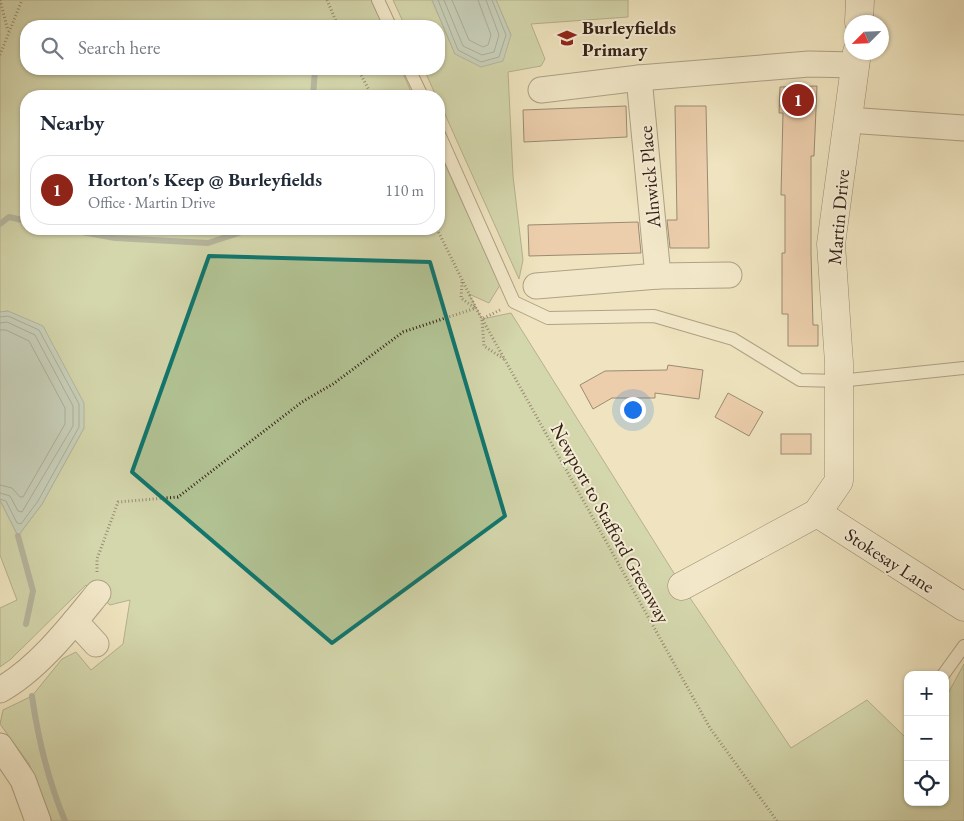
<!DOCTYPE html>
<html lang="en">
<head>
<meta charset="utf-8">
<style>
	:root { --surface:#fff; --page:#f2f2f3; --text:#1f2937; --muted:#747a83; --line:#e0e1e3; --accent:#8f2418 }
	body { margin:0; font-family:"EB Garamond",serif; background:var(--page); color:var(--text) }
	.controls { position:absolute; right:15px; bottom:15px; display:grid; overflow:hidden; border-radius:10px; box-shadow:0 1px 4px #0004 }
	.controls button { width:45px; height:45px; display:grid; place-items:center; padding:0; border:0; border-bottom:1px solid var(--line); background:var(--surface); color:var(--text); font:25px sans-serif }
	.compass { position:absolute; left:844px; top:15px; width:45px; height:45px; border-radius:50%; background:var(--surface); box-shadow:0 1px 4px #0004; rotate:246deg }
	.you { position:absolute; left:632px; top:409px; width:18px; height:18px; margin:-12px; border:4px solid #fff; border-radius:50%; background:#1a73e8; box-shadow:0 0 0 8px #1a73e833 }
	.badge { display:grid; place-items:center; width:32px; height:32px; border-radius:50%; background:var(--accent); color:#fff; font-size:16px; font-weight:700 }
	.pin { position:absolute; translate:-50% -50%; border:2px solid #fff; box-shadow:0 1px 5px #0006 }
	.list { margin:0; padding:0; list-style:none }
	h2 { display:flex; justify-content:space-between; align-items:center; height:65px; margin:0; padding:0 20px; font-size:21px }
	h2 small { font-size:16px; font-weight:400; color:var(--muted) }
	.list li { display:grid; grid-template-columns:32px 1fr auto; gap:15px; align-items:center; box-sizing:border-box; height:70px; margin:0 10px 10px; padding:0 10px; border:1px solid var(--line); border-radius:20px }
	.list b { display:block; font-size:19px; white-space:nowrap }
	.list p { margin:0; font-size:16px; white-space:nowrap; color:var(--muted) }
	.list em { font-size:16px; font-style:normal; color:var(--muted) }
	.icon { flex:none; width:28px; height:28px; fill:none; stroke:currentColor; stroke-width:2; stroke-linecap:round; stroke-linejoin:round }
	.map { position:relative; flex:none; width:964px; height:821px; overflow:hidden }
	.search { position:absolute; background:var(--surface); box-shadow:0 1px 4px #0004; left:20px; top:20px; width:425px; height:55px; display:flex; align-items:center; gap:12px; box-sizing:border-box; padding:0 18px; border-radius:20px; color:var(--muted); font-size:19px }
	.panel { position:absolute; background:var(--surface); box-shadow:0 1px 4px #0004; left:20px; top:90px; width:425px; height:145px; border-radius:20px }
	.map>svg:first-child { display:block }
	.green { fill:#b3c596; stroke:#737256 }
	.water { fill:#9cbdb9; stroke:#727e77 }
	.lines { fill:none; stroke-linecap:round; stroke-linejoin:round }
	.shore { stroke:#686e67; stroke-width:1 }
	.stream { stroke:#727e77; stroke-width:6 }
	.building { fill:#e9b396; stroke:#332015 }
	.lane-casing { stroke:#625140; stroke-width:14 }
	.street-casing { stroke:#625140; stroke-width:27 }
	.secondary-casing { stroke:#332015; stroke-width:29 }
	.path { stroke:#332015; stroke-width:3; stroke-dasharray:1 2.5; stroke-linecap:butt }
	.lane { stroke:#f5edd5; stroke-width:12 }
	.street { stroke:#f5edd5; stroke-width:25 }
	.secondary { stroke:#f5edd5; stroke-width:28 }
	.marked { fill:none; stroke:#0f766e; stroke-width:4; stroke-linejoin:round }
	.labels { text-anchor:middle; stroke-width:4; stroke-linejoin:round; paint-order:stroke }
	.poi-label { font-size:19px; font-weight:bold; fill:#332015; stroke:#f5edd5; text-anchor:start }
	.street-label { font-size:19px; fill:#332015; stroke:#f5edd5 }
</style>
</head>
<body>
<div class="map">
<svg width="964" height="821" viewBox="0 0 964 821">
	<rect width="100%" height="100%" fill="#efe4bf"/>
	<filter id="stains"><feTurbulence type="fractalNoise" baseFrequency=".004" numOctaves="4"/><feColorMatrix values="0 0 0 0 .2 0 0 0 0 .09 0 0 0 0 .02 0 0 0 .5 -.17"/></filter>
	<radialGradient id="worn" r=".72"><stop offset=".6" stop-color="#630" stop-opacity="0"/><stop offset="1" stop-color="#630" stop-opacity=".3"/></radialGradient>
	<!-- green -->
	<g class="green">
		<path d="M0 0H372L383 26H26V69H401L413 96H26V229H439V151L500 285 489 303 469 294 482 319 511 313 682 586 791 748 867 700 904 736 908 733V802H945V699L964 664V821H52L29 764 0 724 3 710 32 696 62 659 76 652 91 670 123 644 130 600 110 605 86 585 11 659 0 667V608L17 600 0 555V500L18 536 42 504 84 428 8 311 0 312Z"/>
		<path d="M393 0H432L455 54 511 35 496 0H628V17L531 24 545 59 541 66 508 72 513 176 523 260 519 279 439 101V96H436L424 69H439V26H405Z"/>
	</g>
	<!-- water -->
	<g class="water">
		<path d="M432 0H496L511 35 503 61 481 67 455 54Z"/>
		<path d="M8 311 43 326 84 403V428L42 504 18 536 0 500V312Z"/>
	</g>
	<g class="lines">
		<!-- shore -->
		<g class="shore">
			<path d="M438 0 458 50 481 62 499 57 506 35 492 0"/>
			<path d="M444 0 463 46 482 55 494 52 499 35 486 0"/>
			<path d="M452 0 469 40 483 47 488 45 491 35 478 0"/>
			<path d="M0 317 8 316 39 330 79 404V427L38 501 21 524 17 523 6 501 0 499"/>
			<path d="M0 323 7 322 35 335 73 406V426L22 512 18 511 10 496 0 493"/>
			<path d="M0 330H6L29 341 65 408V424L23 497H20L12 488 0 485"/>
		</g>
		<!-- stream -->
		<g class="stream">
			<path d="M313 96 315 70"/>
			<path d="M0 224 9 217 26 221"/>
			<path d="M66 229 115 238 208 243 251 229"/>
			<path d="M18 536 33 591 26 624"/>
			<path d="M32 696C38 739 48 780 65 821"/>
		</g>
	</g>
	<!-- building -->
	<g class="building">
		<path d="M817 86 814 156H811V253L813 325H818V346H788V314H782V253H785V195H781L783 113H779L780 87Z"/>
		<path d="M626 106 627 137 524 142 523 110Z"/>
		<path d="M675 106H706L709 248H670L667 220H677Z"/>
		<path d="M638 222 641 253 529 256 528 225Z"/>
		<path d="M668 365 703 370 699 399 655 393V398H612L593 409 580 385 605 371 667 370Z"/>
		<path d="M728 393 763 412 749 436 715 417Z"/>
		<rect x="781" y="434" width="30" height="20"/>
	</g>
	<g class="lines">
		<!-- lane casing -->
		<g class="lane-casing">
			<g id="lane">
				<path d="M378 0 390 26"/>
				<path d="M409 69 422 96"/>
				<path d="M439 134 514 302 548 318 654 316 733 339 800 380 839 381 964 368"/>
				<path d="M943 675 964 646"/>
			</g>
		</g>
		<!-- street casing -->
		<g class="street-casing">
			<g id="street">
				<path d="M639 78 658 276"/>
				<path d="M541 90 639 78 809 64 856 65"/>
				<path d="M848 120 964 128"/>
				<path d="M536 286 658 276 729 275"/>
				<path d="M75 621 96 644"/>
				<path d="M0 690C38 669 71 626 98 593"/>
				<path d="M0 746 23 780 38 821"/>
			</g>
		</g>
		<!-- secondary casing -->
		<g class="secondary-casing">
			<g id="secondary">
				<path d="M859 22 860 0"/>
				<path d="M817 513 964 607"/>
				<path d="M682 586 817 513 839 481V363L831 244 857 52"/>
			</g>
		</g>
		<!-- path -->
		<g class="path">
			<path d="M0 0 8 31"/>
			<path d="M327 0 338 26"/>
			<path d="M0 55 22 0"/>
			<path d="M358 69 372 96"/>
			<path d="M437 229 476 308 710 728 777 821"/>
			<path d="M462 282 461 298 475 308"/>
			<path d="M500 310 482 319 484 346 504 359"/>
			<path d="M97 572V559L118 502 178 497 302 402 333 384 403 332 476 308"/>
		</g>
		<!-- lane -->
		<use href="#lane" class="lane"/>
		<!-- street -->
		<use href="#street" class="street"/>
		<!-- secondary -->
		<use href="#secondary" class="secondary"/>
	</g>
	<!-- marked area -->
	<path d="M0 0H964V821H0ZM209 256 430 262 505 516 332 643 132 472Z" fill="#efe4bf" fill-opacity=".55" fill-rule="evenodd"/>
	<path class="marked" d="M209 256 430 262 505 516 332 643 132 472Z"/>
	<!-- icons -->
	<defs>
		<g id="school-bare" transform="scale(1.5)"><path d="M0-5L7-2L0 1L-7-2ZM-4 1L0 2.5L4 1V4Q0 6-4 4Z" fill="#8f2418" stroke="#f5edd5" stroke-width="2.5" paint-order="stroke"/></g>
	</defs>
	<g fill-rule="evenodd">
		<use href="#school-bare" x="567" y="38"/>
	</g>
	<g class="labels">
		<!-- poi labels -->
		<g class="poi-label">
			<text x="582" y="34">Burleyfields<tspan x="582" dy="22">Primary</tspan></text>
		</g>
		<!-- street labels -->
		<g class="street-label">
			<text transform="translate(649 177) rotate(-95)" y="7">Alnwick Place</text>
			<text transform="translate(838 217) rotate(-85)" y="7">Martin Drive</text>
			<text transform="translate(611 523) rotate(61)" y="7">Newport to Stafford Greenway</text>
			<text transform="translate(890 560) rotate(33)" y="7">Stokesay Lane</text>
		</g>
	</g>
	<rect width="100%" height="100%" filter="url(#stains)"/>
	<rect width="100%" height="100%" fill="url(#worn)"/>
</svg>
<div class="controls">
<button>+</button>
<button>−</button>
<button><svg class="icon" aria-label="locate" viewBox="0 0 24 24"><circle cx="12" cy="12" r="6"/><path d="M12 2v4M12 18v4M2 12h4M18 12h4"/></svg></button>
</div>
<svg class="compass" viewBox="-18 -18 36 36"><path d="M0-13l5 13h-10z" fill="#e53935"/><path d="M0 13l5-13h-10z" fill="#747a83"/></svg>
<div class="you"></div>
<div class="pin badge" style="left:798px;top:100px">1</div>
<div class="search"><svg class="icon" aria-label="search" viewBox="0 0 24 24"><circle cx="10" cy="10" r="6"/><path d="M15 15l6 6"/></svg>Search here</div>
<section class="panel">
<h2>Nearby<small></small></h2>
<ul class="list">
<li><span class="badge">1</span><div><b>Horton's Keep @ Burleyfields</b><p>Office · Martin Drive</p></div><em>110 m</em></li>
</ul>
</section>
</div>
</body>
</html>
